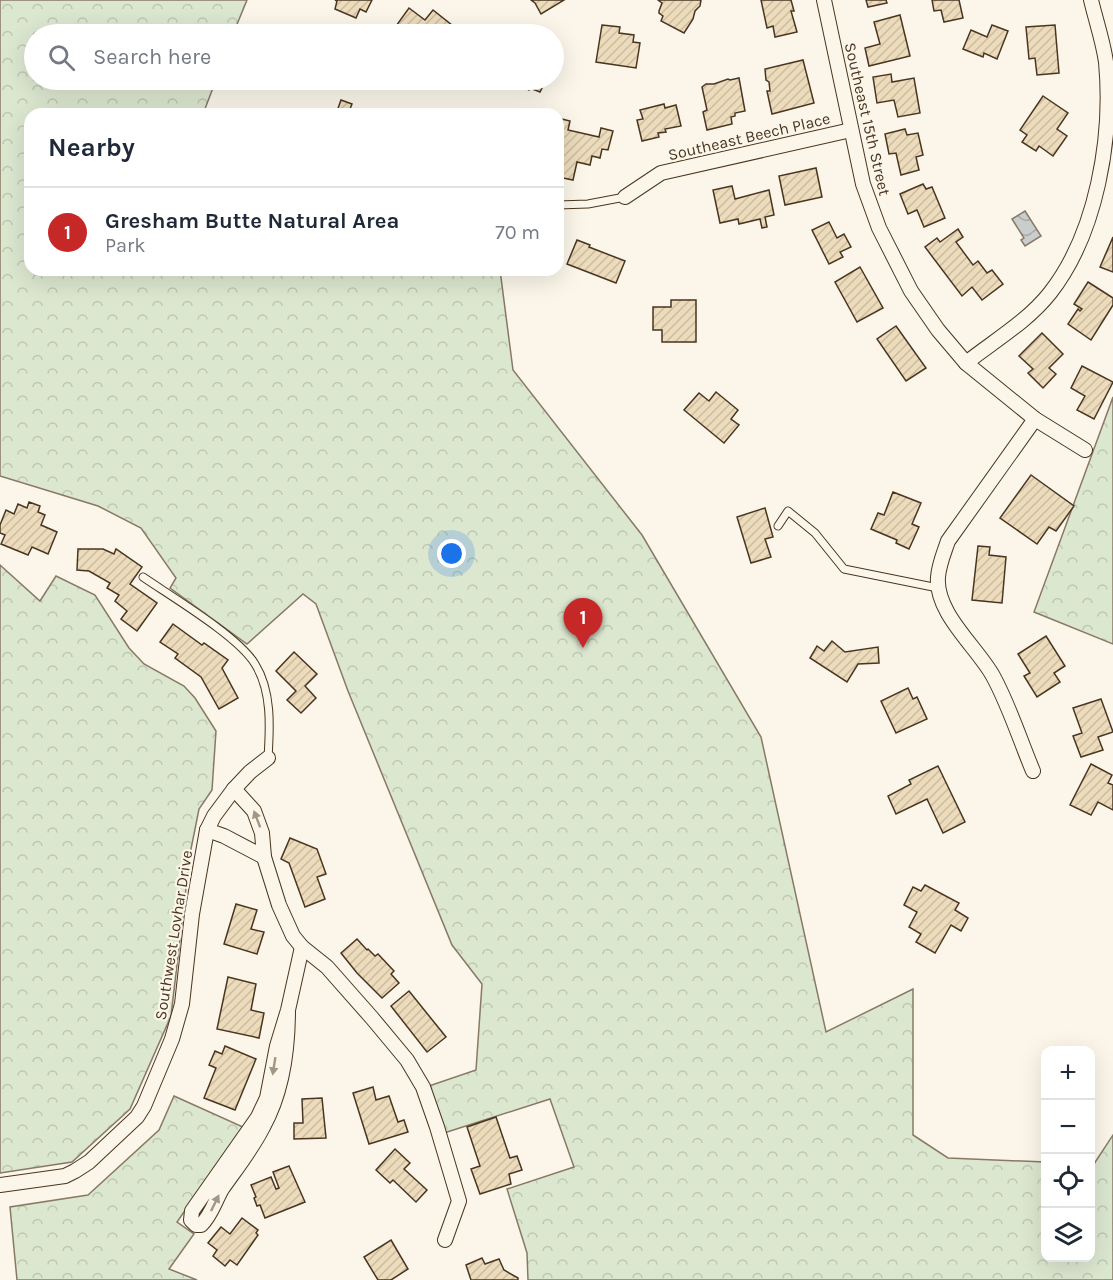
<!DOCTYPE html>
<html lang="en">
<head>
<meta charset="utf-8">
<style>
	:root { --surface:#fff; --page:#f2f2f3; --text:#1f2937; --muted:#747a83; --line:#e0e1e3; --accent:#c62828 }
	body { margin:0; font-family:Karla,sans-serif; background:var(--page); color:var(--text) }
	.controls { position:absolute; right:18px; bottom:18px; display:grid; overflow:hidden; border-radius:12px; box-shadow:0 6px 24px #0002 }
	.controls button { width:54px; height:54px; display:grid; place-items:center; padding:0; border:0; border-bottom:2px solid var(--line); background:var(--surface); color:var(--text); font:30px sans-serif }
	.you { position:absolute; left:452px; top:554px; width:21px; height:21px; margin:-15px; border:4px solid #fff; border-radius:50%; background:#1a73e8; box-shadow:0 0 0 9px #1a73e833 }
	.badge { display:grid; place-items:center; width:39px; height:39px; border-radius:50%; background:var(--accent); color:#fff; font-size:20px; font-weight:700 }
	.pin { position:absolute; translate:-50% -50px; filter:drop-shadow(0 2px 3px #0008) }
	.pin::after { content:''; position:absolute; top:32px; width:21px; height:18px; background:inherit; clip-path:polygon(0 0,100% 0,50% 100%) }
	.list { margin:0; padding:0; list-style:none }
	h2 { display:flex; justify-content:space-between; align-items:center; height:78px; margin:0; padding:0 24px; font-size:26px }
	h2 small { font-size:20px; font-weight:400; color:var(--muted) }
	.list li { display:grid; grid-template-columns:39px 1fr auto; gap:18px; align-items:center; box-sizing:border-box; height:90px; padding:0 24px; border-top:2px solid var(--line) }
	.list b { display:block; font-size:22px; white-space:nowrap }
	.list p { margin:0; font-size:20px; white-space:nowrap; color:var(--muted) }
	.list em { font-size:20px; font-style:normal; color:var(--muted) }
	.icon { flex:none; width:33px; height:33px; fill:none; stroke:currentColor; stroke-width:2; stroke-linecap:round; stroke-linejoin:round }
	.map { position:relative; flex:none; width:1113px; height:1280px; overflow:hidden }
	.search { position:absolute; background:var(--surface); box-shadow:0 6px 24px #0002; left:24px; top:24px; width:540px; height:66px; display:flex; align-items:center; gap:15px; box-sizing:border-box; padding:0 21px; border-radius:33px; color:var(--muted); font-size:22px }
	.panel { position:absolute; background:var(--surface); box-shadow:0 6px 24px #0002; left:24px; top:108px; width:540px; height:168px; border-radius:18px }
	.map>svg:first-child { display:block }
	.forest { fill:url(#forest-crowns); stroke:#887966; stroke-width:1.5 }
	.water { fill:url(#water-waves); stroke:#887966; stroke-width:1.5 }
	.building { fill:url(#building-hatch); stroke:#4a3520; stroke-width:1.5 }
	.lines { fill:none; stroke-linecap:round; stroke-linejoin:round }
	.lane-casing { stroke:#4a3520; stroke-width:9 }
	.street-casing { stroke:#4a3520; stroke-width:16 }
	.lane { stroke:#fbf6e9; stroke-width:7 }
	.street { stroke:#fbf6e9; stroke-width:14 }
	.oneway { fill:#a29684 }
	.labels { text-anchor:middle; stroke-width:4.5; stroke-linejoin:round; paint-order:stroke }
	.street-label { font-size:16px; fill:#4a3520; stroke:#fbf6e9 }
</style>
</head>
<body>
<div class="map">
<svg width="1113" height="1280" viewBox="0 0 1113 1280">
	<defs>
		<pattern id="forest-crowns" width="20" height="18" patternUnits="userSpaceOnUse" patternTransform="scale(1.5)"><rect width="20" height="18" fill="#dce7d0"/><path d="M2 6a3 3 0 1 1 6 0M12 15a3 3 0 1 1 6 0" fill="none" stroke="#bec7b2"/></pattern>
		<pattern id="water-waves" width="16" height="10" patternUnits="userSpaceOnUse" patternTransform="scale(1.5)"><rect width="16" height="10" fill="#c9cecd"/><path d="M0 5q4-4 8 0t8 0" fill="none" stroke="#a5a8a6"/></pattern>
		<pattern id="building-hatch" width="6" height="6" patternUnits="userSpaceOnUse" patternTransform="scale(1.5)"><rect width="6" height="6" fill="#ecdcbc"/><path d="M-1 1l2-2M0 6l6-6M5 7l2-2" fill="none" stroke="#ccbda1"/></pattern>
	</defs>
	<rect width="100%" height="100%" fill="#fbf6e9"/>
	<!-- forest -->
	<g class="forest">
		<path d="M0 0H247L233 34H34V80H216L203 114H30V270H500L513 370 642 535 761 737 826 1032 913 989V1135L948 1158 1045 1162 1046 1258H1090L1091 1164H1094L1113 1135V1280H528L527 1253 507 1189 574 1167 550 1099 444 1133 429 1086 476 1070 482 984 452 945 348 691 316 604 303 594 247 644 170 588 176 578 141 528 98 506 0 476Z"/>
		<path d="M1113 397V644L1034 612Z"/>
		<path d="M0 565 40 601 56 576 95 595 129 648 144 664 184 686 195 698 216 731 212 790 199 809 190 854 171 1016 130 1109 72 1162 0 1173Z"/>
		<path d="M174 1096 243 1127 177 1222 194 1234 169 1269 197 1280H17L10 1207 88 1195 159 1130Z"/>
	</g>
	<!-- water -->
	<path class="water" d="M1025 211 1041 236 1025 246 1021 240 1024 238 1012 219Z"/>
	<!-- building -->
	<g class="building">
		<path d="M335 0H372L366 12 360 9 356 18 335 9 337 1Z"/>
		<path d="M531 0H564L541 14 535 3Z"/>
		<path d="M658 0H701L700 6 695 11 693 19 684 33 661 21 663 16 659 13V11L662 3Z"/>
		<path d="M761 0H791L794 11H791L797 32 775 37 773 26 767 28Z"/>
		<path d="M866 0H886L887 3 868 7Z"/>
		<path d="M932 0H959L963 18 944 22 941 10 934 11Z"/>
		<path d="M409 8 425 20 433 10 453 26 447 34H407L396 26Z"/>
		<path d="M900 15 910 56 869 66 865 48 880 44 874 22Z"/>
		<path d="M602 25 620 27 619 33 634 35 633 42 640 43 636 68 596 62Z"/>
		<path d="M992 25 1008 31 997 59 984 53 983 57 963 49 971 30 987 37Z"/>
		<path d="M1055 25 1059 73 1037 75 1035 58 1029 59 1026 27Z"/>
		<path d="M803 60 814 103 772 114 767 91H770L769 82 766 80 765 69Z"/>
		<path d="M891 74 892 82 914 78 920 113 898 117 894 100 877 103 873 77Z"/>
		<path d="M739 78 745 111 735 113V116L731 117 732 124 707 130 703 112 707 110 702 87 706 84H714L728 79 730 80Z"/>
		<path d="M509 80H538L545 82 540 92 530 88 529 90Z"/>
		<path d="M1043 96 1068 113 1057 129 1067 136 1053 156 1039 146 1036 151 1022 142 1027 135 1020 130Z"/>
		<path d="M341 100 352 104 350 109 362 114 363 110 373 114H336Z"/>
		<path d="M664 104 665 108 676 105 681 126 665 129 666 132 658 133 659 137 642 141 637 120 643 119 640 110Z"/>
		<path d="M558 118 570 121 568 130 599 137 601 128 613 131 608 150 602 149 600 158 592 156 590 165 577 162 573 180 558 177Z"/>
		<path d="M905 129 907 135 918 133 923 155 916 157 919 170 901 175 896 153 889 154 885 134Z"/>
		<path d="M816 168 822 197 785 205 779 176Z"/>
		<path d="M923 184 926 189 932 187 945 218 924 227 917 210 908 214 900 194Z"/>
		<path d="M732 186 735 199 769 190 774 215 765 217 767 227 762 228 760 219 739 224 738 219 720 223 713 190Z"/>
		<path d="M829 222 837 238 844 234 851 247 840 252 843 257 829 264 812 230Z"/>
		<path d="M958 229 963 237 956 242 973 265 978 261 987 273 992 270 1003 284 982 300 972 287 962 296 925 247 937 238 940 242Z"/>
		<path d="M1113 237V272L1100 267Z"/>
		<path d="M577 240 590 245 589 247 625 261 616 283 567 264Z"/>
		<path d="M860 267 883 308 857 322 835 282Z"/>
		<path d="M1088 282 1113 298V305L1091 340 1068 324 1078 309 1080 311 1082 309 1074 304Z"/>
		<path d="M671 300H696V342H662V330H653V307H671Z"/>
		<path d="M896 326 926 368 906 381 877 339Z"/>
		<path d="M1042 333 1063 354 1049 368 1056 374 1043 388 1028 373 1033 369 1019 356Z"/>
		<path d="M1082 366 1113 382 1094 419 1077 410 1085 396 1071 388Z"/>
		<path d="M716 392 738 410 731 419 739 425 724 443 684 410 699 393 709 401Z"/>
		<path d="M1031 475 1074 506 1056 531 1049 527 1037 544 1000 518Z"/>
		<path d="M893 492 921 503 912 524 919 527 909 549 896 543 897 540 871 529 878 513 884 515Z"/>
		<path d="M29 502 40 506 38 512 45 515 41 525 57 532 48 554 32 547 28 555 1 544 5 535 0 533V525L6 510 14 514 18 504 27 508Z"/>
		<path d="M765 508 773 537 765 539 771 557 751 563 737 517Z"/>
		<path d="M978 546 990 547 989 555 1006 557 1002 603 972 600Z"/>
		<path d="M78 549H103L114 554 116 549 142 567 130 584 157 603 137 631 121 619 127 611 115 601 119 595 107 588 110 583 89 571 77 570Z"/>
		<path d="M173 624 202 645 204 643 228 660 222 668 238 698 219 709 201 677 175 658 178 654 160 642Z"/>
		<path d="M1046 636 1065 666 1054 673 1060 682 1037 697 1024 676 1030 673 1018 654Z"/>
		<path d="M832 641 845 652 878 647 879 663 858 664 847 682 810 658 817 646 824 651Z"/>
		<path d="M294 652 317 674 305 686 316 698 301 713 287 700 296 691 276 671Z"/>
		<path d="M908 688 913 699 917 697 927 719 896 733 881 701Z"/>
		<path d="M1101 699 1113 732 1098 737 1103 750 1081 757 1073 736 1082 733 1073 708Z"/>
		<path d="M1091 764 1112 775 1108 783 1113 785V810L1098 802 1091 815 1070 805Z"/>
		<path d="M938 766 965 822 943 833 927 799 896 814 888 796 911 784 909 780Z"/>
		<path d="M290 838 317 849 326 874 317 877 325 899 305 907 289 863 281 859Z"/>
		<path d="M925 885 959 903 955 910 968 918 961 931 951 925 935 953 916 942 921 934 909 927 917 912 904 905 913 887 921 891Z"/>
		<path d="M236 904 257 910 251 929 264 932 257 954 224 944Z"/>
		<path d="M357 939 367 950 368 949 375 956 378 954 394 971 391 974 399 983 382 998 357 973 341 953Z"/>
		<path d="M228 977 256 984 251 1010 264 1013 259 1038 217 1029Z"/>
		<path d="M409 991 446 1037 427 1052 391 1006Z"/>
		<path d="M225 1046 256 1059 235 1110 204 1098 216 1068 209 1065 215 1051 222 1054Z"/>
		<path d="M373 1087 376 1100 389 1096 398 1122 404 1120 408 1132 369 1144 353 1093Z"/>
		<path d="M322 1098 326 1138 294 1139V1123H303L302 1099Z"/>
		<path d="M496 1117 510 1158 517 1156 522 1170 509 1174 511 1184 480 1194 471 1169 480 1166 467 1127Z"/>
		<path d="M395 1149 410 1163 404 1169 427 1190 416 1202 393 1180 390 1183 376 1170Z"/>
		<path d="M289 1166 305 1202 265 1218 260 1205 257 1206 254 1198 256 1197 251 1185 271 1177 276 1189 279 1188 273 1172Z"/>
		<path d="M242 1218 258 1230 256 1233 258 1235 237 1265 230 1260 225 1266 213 1256 217 1250 208 1243 221 1227 230 1234Z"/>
		<path d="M391 1240 408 1269 391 1280H378L364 1257Z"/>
		<path d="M482 1258 485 1264 499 1259 504 1270 518 1278V1280H471L466 1265Z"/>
	</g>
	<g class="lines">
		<!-- lane casing -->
		<g class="lane-casing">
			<g id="lane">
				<path d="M558 205 588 204 625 197"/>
				<path d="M778 526 788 511 815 533 844 569 938 588"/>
				<path d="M143 577C172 597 238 636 255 664 272 691 270 727 268 758"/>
			</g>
		</g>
		<!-- street casing -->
		<g class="street-casing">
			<g id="street">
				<path d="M824 0 863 184 879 228 911 291 938 330 966 363 1035 419 1085 450"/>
				<path d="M625 197 661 173 851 130"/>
				<path d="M966 363C994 341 1028 321 1050 293 1097 233 1113 137 1106 62 1103 41 1096 21 1091 0"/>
				<path d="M1033 771C1020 740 1009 705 993 676 977 647 935 613 938 577 939 564 944 553 948 541L1035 419"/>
				<path d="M234 789 254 811 262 833 264 857 279 905 293 936 302 947 327 967 372 1018 407 1060 423 1087 437 1127 459 1201 445 1240"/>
				<path d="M207 830 224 836 264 857"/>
				<path d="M288 1010C288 1050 283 1091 263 1127 252 1149 236 1169 222 1189 215 1201 211 1216 201 1225H196L191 1220 192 1211 258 1117 267 1098 277 1046 288 1010 302 947"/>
				<path d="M0 1185 65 1176 75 1171 89 1162 137 1117 144 1106 172 1039 182 1004 192 914 207 830 214 816 234 789 250 772 268 758"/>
			</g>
		</g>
		<!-- lane -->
		<use href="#lane" class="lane"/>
		<!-- street -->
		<use href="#street" class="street"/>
	</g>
	<!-- one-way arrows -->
	<defs><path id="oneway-solid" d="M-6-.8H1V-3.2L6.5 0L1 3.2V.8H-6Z" transform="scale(1.5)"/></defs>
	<g class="oneway">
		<use href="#oneway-solid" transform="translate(257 819) rotate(-111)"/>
		<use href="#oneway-solid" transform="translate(274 1066) rotate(99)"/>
		<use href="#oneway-solid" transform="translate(215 1203) rotate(-64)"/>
	</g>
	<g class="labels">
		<!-- street labels -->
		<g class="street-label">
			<text transform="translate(868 119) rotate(77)" y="6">Southeast 15th Street</text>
			<text transform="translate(749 136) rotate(-13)" y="6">Southeast Beech Place</text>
			<text transform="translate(173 935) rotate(-81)" y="6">Southwest Lovhar Drive</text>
		</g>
	</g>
</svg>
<div class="controls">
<button>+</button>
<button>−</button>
<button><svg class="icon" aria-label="locate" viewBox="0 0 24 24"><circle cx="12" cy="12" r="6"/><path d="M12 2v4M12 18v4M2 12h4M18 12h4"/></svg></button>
<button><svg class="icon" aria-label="layers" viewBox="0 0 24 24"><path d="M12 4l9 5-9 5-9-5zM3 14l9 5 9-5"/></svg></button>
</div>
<div class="you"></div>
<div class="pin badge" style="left:583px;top:648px">1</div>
<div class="search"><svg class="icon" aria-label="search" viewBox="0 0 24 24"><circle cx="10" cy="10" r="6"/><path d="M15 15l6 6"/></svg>Search here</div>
<section class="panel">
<h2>Nearby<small></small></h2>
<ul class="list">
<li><span class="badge">1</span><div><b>Gresham Butte Natural Area</b><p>Park</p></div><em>70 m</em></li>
</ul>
</section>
</div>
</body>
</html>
